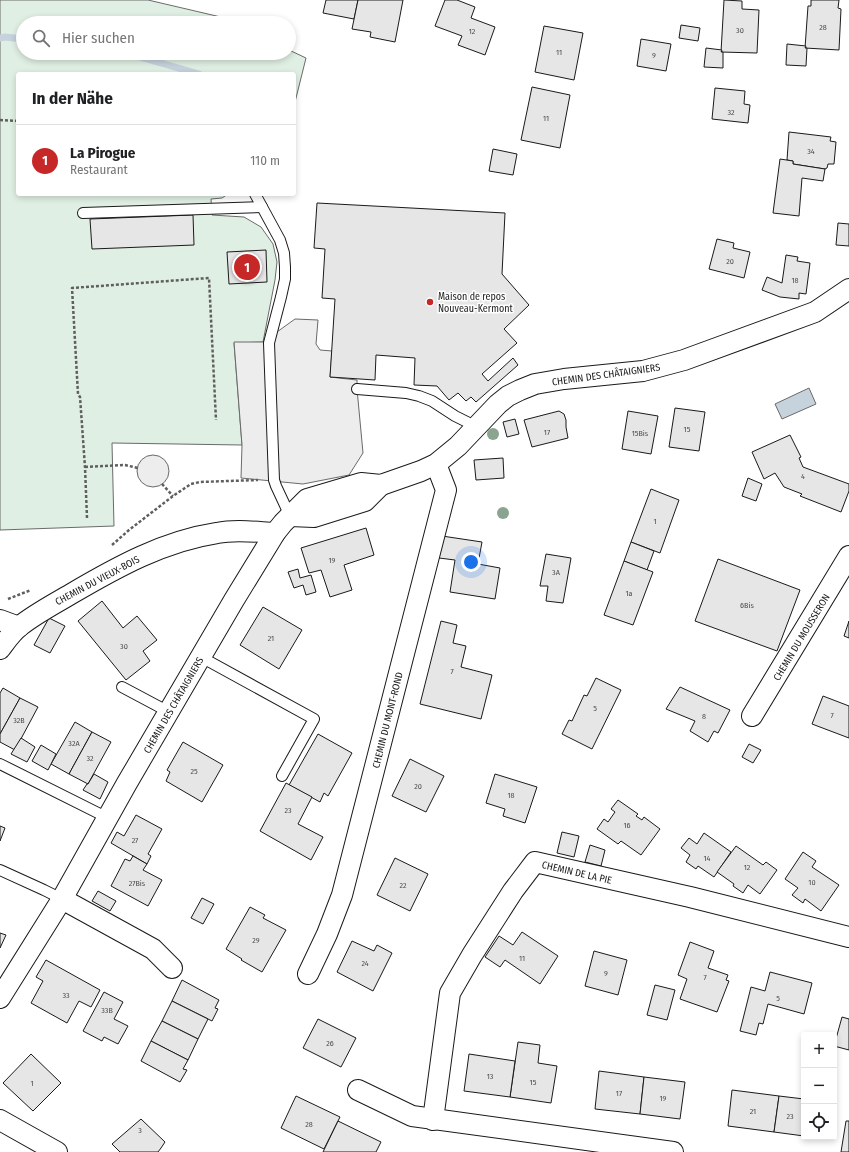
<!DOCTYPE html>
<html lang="de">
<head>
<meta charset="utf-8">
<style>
	:root { --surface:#fff; --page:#f2f2f2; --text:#202124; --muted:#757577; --line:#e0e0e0; --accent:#c62828 }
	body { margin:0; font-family:"Fira Sans Condensed",sans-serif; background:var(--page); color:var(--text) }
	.controls { position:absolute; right:12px; bottom:12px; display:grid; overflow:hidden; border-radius:4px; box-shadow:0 2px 6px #0003 }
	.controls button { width:36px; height:36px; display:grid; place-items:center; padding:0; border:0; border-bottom:1px solid var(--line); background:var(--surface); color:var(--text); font:20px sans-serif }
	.you { position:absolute; left:471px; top:562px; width:14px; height:14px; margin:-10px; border:3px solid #fff; border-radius:50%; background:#1a73e8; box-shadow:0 0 0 6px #1a73e833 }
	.badge { display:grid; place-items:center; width:26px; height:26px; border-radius:50%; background:var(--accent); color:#fff; font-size:13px; font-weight:700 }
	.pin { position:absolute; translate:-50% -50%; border:2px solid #fff; box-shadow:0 1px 4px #0006 }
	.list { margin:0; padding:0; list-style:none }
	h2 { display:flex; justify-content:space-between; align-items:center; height:52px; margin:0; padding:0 16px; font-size:17px }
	h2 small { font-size:13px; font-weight:400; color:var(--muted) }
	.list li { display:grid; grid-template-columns:26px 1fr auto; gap:12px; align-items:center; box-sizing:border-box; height:72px; padding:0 16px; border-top:1px solid var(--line) }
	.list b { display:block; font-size:15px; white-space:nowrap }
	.list p { margin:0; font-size:13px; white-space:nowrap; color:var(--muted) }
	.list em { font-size:13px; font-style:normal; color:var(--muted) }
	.icon { flex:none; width:22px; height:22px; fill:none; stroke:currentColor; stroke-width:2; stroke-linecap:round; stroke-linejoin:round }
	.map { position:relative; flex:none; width:849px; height:1152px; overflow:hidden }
	.search { position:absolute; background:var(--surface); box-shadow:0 2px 6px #0003; left:16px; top:16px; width:280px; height:44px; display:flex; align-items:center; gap:10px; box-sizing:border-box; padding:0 14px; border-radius:22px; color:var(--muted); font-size:15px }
	.panel { position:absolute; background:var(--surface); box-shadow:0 2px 6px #0003; left:16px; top:72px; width:280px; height:124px; border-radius:4px }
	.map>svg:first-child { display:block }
	.green { fill:#e0efe3; stroke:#6a6a6a }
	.parking { fill:#ededed; stroke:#6a6a6a }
	.water { fill:#c6d2dc; stroke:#6a6a6a }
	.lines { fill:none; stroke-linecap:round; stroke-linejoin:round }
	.stream { stroke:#c6d2dc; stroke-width:7 }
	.building { fill:#e6e6e6; stroke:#1a1a1a }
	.lane-casing { stroke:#1a1a1a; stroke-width:12 }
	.street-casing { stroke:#1a1a1a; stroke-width:22 }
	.path { stroke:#5f5f5f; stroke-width:2.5; stroke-dasharray:3 2; stroke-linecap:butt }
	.lane { stroke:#fff; stroke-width:10 }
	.street { stroke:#fff; stroke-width:20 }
	.tree { fill:#8aa48f }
	.poi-dot { fill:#c62828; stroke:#fff; stroke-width:1.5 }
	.labels { text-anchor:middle; stroke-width:3; stroke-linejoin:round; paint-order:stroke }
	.number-label { font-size:8px; fill:#4d4d4d }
	.poi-label { font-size:10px; fill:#1a1a1a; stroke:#fff; text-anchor:start }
	.street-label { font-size:10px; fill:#1a1a1a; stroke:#fff }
</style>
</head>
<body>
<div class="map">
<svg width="849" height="1152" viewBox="0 0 849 1152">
	<rect width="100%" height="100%" fill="#fff"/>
	<!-- green -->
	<path class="green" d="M0 0H148L225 18 234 23H23V53H289V50L306 58 294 106V74H18V194H228L222 198 211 199 212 215 244 217 261 227 273 244 277 262 275 280 263 342 234 343 242 445 112 443 114 526 0 530Z"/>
	<!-- parking -->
	<g class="parking">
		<path d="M295 319 318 320 316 344 320 350 332 351 330 377 357 380V389L363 453 349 475 303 484 241 478 242 445 234 342H263Z"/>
		<circle cx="153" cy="471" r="16"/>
	</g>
	<!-- water -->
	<path class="water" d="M809 388 816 404 782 419 775 404Z"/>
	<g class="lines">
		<!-- stream -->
		<g class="stream">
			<path d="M0 38 5 37 23 39"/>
			<path d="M126 53 199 74"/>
		</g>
	</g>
	<!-- building -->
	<g class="building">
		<path d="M326 0H358L354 19 323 13Z"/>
		<path d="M358 0H403L395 42 370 37 371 32 352 29Z"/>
		<path d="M445 0H457L475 7 471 18 495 27 485 55 458 45 462 36 435 26Z"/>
		<path d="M724 0 742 1V9L759 10 757 53 721 52Z"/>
		<path d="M811 0H839L838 8 841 9 839 50 805 48 808 6H811Z"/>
		<path d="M681 25 700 28 698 41 679 38Z"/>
		<path d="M544 26 583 33 574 80 535 72Z"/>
		<path d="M641 39 671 44 666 71 637 66Z"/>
		<path d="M787 44 806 46 805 48H807L806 66 786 65Z"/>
		<path d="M706 48 722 50 721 52H723V68L704 67Z"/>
		<path d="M532 87 570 95 560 148 521 140Z"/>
		<path d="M715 88 745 91 744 104 750 105 748 123 712 119Z"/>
		<path d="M789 132 831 137 830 141 836 142 834 164H828L827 168 825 169 793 164V161L787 160Z"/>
		<path d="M493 149 517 154 513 175 489 171Z"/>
		<path d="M780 159 793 161V164L825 169 823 181 802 178 799 216 773 213Z"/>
		<path d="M317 203 505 213 502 274 529 305 504 329 517 343 482 374 488 381 513 358 518 365 476 402 471 397 466 401 458 393 449 400 437 386 414 385 415 358 376 355 375 380 330 377 335 299 322 298 325 249 314 248Z"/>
		<path d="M193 215 194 245 92 249 90 219Z"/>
		<path d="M838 223 849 224V246L836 245Z"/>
		<path d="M717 239 734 243 733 248 750 252 744 278 709 269Z"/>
		<path d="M266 250 267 282 229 284 227 252Z"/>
		<path d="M786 255 798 257 797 261 810 263 806 294 799 293V299L780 297 762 290 767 277 782 283Z"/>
		<path d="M675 408 705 412 699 451 669 447Z"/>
		<path d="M559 411 564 414 566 420V427L568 438 532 447 524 420Z"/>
		<path d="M628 411 658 416 651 454 622 449Z"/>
		<path d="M515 419 519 434 507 437 503 422Z"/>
		<path d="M790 435 801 457 799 458 803 467 849 484V491L841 512 800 496 802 494 784 487 775 473 764 479 752 452Z"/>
		<path d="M503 458 504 478 476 480 474 460Z"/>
		<path d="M748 478 762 484 756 501 742 496Z"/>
		<path d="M651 489 679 500 660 553 631 542Z"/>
		<path d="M366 528 374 555 344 565 352 590 330 597 321 570 309 573 301 548Z"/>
		<path d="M442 536 482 542 478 564 500 568 495 599 450 592 455 560 439 558Z"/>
		<path d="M631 542 654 551 647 570 624 561Z"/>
		<path d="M546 554 571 558 563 603 546 601 548 586H540Z"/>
		<path d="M718 559 800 590 777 651 695 621Z"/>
		<path d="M624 561 653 572 633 625 604 615Z"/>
		<path d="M298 569 300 578 311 575 316 592 306 595 303 585 294 588 288 572Z"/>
		<path d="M102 601 123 628 137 616 157 640 143 651 150 661 126 680 78 621Z"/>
		<path d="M263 607 302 630 279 669 240 645Z"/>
		<path d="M49 618 65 626 50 653 34 645Z"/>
		<path d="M441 621 457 625 453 643 466 646 461 667 492 675 481 719 420 704Z"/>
		<path d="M849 621V638L844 636Z"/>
		<path d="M596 678 621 690 592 749 562 734 569 720 572 721 584 695 587 696Z"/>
		<path d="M680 687 730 710 718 733 714 731 708 742 690 731 695 721 666 709Z"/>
		<path d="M3 688 20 698 0 734V693Z"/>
		<path d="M823 696 849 706V738L812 724Z"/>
		<path d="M20 698 38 707 15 750 0 742V734Z"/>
		<path d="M75 722 92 732 69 774 51 764Z"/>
		<path d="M92 732 111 742 88 784 69 774Z"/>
		<path d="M318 734 352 753 328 796 324 793 320 802 289 785Z"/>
		<path d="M21 738 35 747 27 762 11 754Z"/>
		<path d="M183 742 223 765 202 802 166 781 170 772 167 770Z"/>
		<path d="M749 744 761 750 753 763 742 757Z"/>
		<path d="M41 745 56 754 48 770 32 761Z"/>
		<path d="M410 759 444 776 426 812 392 796Z"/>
		<path d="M94 774 108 782 100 799 83 790 87 784H88Z"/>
		<path d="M495 774 537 787 525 823 503 816 505 809 486 803Z"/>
		<path d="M286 783 312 797 298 824 323 837 311 860 260 831Z"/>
		<path d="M618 800 638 814 636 816 642 820 644 817 660 829 641 855 621 841 618 844 597 829 604 819 608 822 615 812 611 809Z"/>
		<path d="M136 815 162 829 148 854 151 856 147 864 111 843 117 832 124 836Z"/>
		<path d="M0 826 5 828 0 841Z"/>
		<path d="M562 832 579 836 574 857 557 853Z"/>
		<path d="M704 833 731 852 714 877 698 866 696 869 686 862 690 855 681 848 689 838 697 844Z"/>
		<path d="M590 845 605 850 601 866 585 862Z"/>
		<path d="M736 846 763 865 766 862 777 870 760 894 748 885 743 893 733 886 734 884 717 872Z"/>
		<path d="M803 852 816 861 812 867 839 885 821 911 805 899 803 903 792 895 798 888 785 879Z"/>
		<path d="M133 856 147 864 143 870 162 880 148 906 111 886 125 859 130 861Z"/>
		<path d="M395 858 428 874 410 911 377 895Z"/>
		<path d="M98 891 116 901 110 911 92 901Z"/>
		<path d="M202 898 214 904 203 924 191 918Z"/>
		<path d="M250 907 265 915 263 918 286 930 262 972 241 960 242 959 226 949Z"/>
		<path d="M522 932 558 956 540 984 505 960 500 967 485 957 499 936 513 945Z"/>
		<path d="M0 933 6 935 0 948Z"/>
		<path d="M352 941 374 951 377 945 392 953 373 991 337 972Z"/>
		<path d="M690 942 714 951 708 968 728 975 726 980 729 981 717 1012 680 999 687 979 678 975Z"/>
		<path d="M594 951 627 960 618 995 585 986Z"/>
		<path d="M46 960 100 990 91 1007 79 1001 67 1023 31 1003 43 981 36 977Z"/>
		<path d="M770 972 812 983 804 1014 768 1004 763 1024 759 1023 756 1035 740 1031 751 987 765 991Z"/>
		<path d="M182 980 219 1000 215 1008 218 1009 212 1021 172 1001Z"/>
		<path d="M655 985 675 990 667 1020 647 1015Z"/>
		<path d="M104 992 123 1002 114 1019 128 1026 118 1044 104 1037 102 1041 83 1031Z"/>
		<path d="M172 1001 208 1019 198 1039 162 1021Z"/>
		<path d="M842 1017 849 1019V1050L834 1046Z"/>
		<path d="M318 1019 356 1038 341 1067 303 1048Z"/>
		<path d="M162 1021 198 1039 188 1060 151 1041Z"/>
		<path d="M151 1041 188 1060 183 1069 187 1070 180 1082 141 1061Z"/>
		<path d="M518 1042 540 1045 538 1063 557 1066 551 1103 510 1097Z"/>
		<path d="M31 1054 61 1083 33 1111 3 1083Z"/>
		<path d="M469 1054 515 1061 510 1097 464 1091Z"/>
		<path d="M599 1071 644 1077 640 1114 595 1109Z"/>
		<path d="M644 1077 685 1082 680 1119 640 1114Z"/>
		<path d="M732 1090 779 1096 774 1132 728 1126Z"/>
		<path d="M296 1096 340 1117 324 1149 281 1128Z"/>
		<path d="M779 1096 804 1099V1136L774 1132Z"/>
		<path d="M141 1119 165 1142 161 1148 158 1152H120L112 1144Z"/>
		<path d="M338 1121 381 1142 376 1152H323Z"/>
		<path d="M846 1121H849V1152H841Z"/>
	</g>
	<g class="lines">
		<!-- lane casing -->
		<g class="lane-casing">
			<g id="lane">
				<path d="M255 194 280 240 284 253 285 267V279L281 297 269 343 274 480 276 486 290 516"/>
				<path d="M83 213 262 207"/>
				<path d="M357 389 406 393 419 396 432 401 455 416 477 427"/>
				<path d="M201 657 314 719 282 776"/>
				<path d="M122 687 169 712"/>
				<path d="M0 764 108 818"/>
				<path d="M0 870 44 890 62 899"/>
			</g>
		</g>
		<!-- street casing -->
		<g class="street-casing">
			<g id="street">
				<path d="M290 516 314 517 365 501 381 485"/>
				<path d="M0 620 19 627"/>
				<path d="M0 649C6 641 12 632 20 626 35 614 54 604 71 594 117 567 164 541 217 533 236 529 256 532 275 533"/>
				<path d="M752 716 849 556"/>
				<path d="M62 899 153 949 172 968"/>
				<path d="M308 974 327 934 342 895 446 490 436 464"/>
				<path d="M0 998 62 899 127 783 234 600 275 533 283 523 307 499 361 483 381 485 421 471 436 464 458 446 498 404 508 396 520 390 535 384 564 379 643 371 684 360 815 312 849 289"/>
				<path d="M358 1090 412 1116 673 1152"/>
				<path d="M0 1120 57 1152"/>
				<path d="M433 1120 450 993 472 955 513 891 535 862 690 897 849 937"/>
			</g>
		</g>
		<!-- path -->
		<g class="path">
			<path d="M0 120 18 121"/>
			<path d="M85 467 125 465 138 468"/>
			<path d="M162 484 173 496"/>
			<path d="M87 518 85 467 80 397 78 394 72 288 209 278 216 420"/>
			<path d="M112 545 129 530 173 496 191 484 200 482 258 480"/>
			<path d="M8 599 31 590"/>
		</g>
		<!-- lane -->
		<use href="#lane" class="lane"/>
		<!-- street -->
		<use href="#street" class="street"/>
	</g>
	<!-- trees -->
	<g class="tree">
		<circle cx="493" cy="434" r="6"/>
		<circle cx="503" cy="513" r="6"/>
	</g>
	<!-- markers -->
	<circle class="poi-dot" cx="430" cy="302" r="4"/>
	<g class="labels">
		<!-- number labels -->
		<g class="number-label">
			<text x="823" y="30">28</text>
			<text x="740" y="33">30</text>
			<text x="472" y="34">12</text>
			<text x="559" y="55">11</text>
			<text x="654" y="58">9</text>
			<text x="731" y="115">32</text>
			<text x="546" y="121">11</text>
			<text x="811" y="154">34</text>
			<text x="730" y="264">20</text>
			<text x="795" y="283">18</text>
			<text x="687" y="432">15</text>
			<text x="547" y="435">17</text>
			<text x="640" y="436">15Bis</text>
			<text x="803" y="479">4</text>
			<text x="655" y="524">1</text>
			<text x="332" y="563">19</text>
			<text x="556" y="575">3A</text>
			<text x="629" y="596">1a</text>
			<text x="747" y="608">6Bis</text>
			<text x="271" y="641">21</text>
			<text x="124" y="649">30</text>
			<text x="452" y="674">7</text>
			<text x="595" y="711">5</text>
			<text x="832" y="718">7</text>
			<text x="704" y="719">8</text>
			<text x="19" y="723">32B</text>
			<text x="74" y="746">32A</text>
			<text x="90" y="761">32</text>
			<text x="194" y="774">25</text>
			<text x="418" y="789">20</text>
			<text x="511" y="798">18</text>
			<text x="288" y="813">23</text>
			<text x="627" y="828">16</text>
			<text x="135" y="843">27</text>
			<text x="707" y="861">14</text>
			<text x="747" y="870">12</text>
			<text x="812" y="885">10</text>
			<text x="137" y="886">27Bis</text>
			<text x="403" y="888">22</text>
			<text x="256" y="943">29</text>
			<text x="522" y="961">11</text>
			<text x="365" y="966">24</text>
			<text x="606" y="976">9</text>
			<text x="705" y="980">7</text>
			<text x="66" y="998">33</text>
			<text x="778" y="1001">5</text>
			<text x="107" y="1013">33B</text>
			<text x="330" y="1046">26</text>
			<text x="490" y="1079">13</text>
			<text x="533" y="1085">15</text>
			<text x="32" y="1086">1</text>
			<text x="619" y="1096">17</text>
			<text x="663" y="1101">19</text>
			<text x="753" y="1114">21</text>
			<text x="790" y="1119">23</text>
			<text x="309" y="1127">28</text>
			<text x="140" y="1133">3</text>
		</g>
		<!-- poi labels -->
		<g class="poi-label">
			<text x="438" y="300">Maison de repos<tspan x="438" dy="12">Nouveau-Kermont</tspan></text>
		</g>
		<!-- street labels -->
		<g class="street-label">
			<text transform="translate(606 374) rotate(-8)" y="4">CHEMIN DES CHÂTAIGNIERS</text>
			<text transform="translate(97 580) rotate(-28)" y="4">CHEMIN DU VIEUX-BOIS</text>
			<text transform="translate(801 637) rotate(-59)" y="4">CHEMIN DU MOUSSERON</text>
			<text transform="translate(173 705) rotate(-60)" y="4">CHEMIN DES CHÂTAIGNIERS</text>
			<text transform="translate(387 720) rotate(-76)" y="4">CHEMIN DU MONT-ROND</text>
			<text transform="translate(577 872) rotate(13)" y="4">CHEMIN DE LA PIE</text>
		</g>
	</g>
</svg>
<div class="controls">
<button>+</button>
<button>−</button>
<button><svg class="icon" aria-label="locate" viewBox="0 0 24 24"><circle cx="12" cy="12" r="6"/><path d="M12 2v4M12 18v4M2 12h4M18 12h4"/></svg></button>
</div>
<div class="you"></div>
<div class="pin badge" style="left:247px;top:267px">1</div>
<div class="search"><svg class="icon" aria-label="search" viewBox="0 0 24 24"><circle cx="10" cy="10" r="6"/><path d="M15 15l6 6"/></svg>Hier suchen</div>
<section class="panel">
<h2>In der Nähe<small></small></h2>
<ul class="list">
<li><span class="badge">1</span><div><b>La Pirogue</b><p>Restaurant</p></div><em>110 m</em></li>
</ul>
</section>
</div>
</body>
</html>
